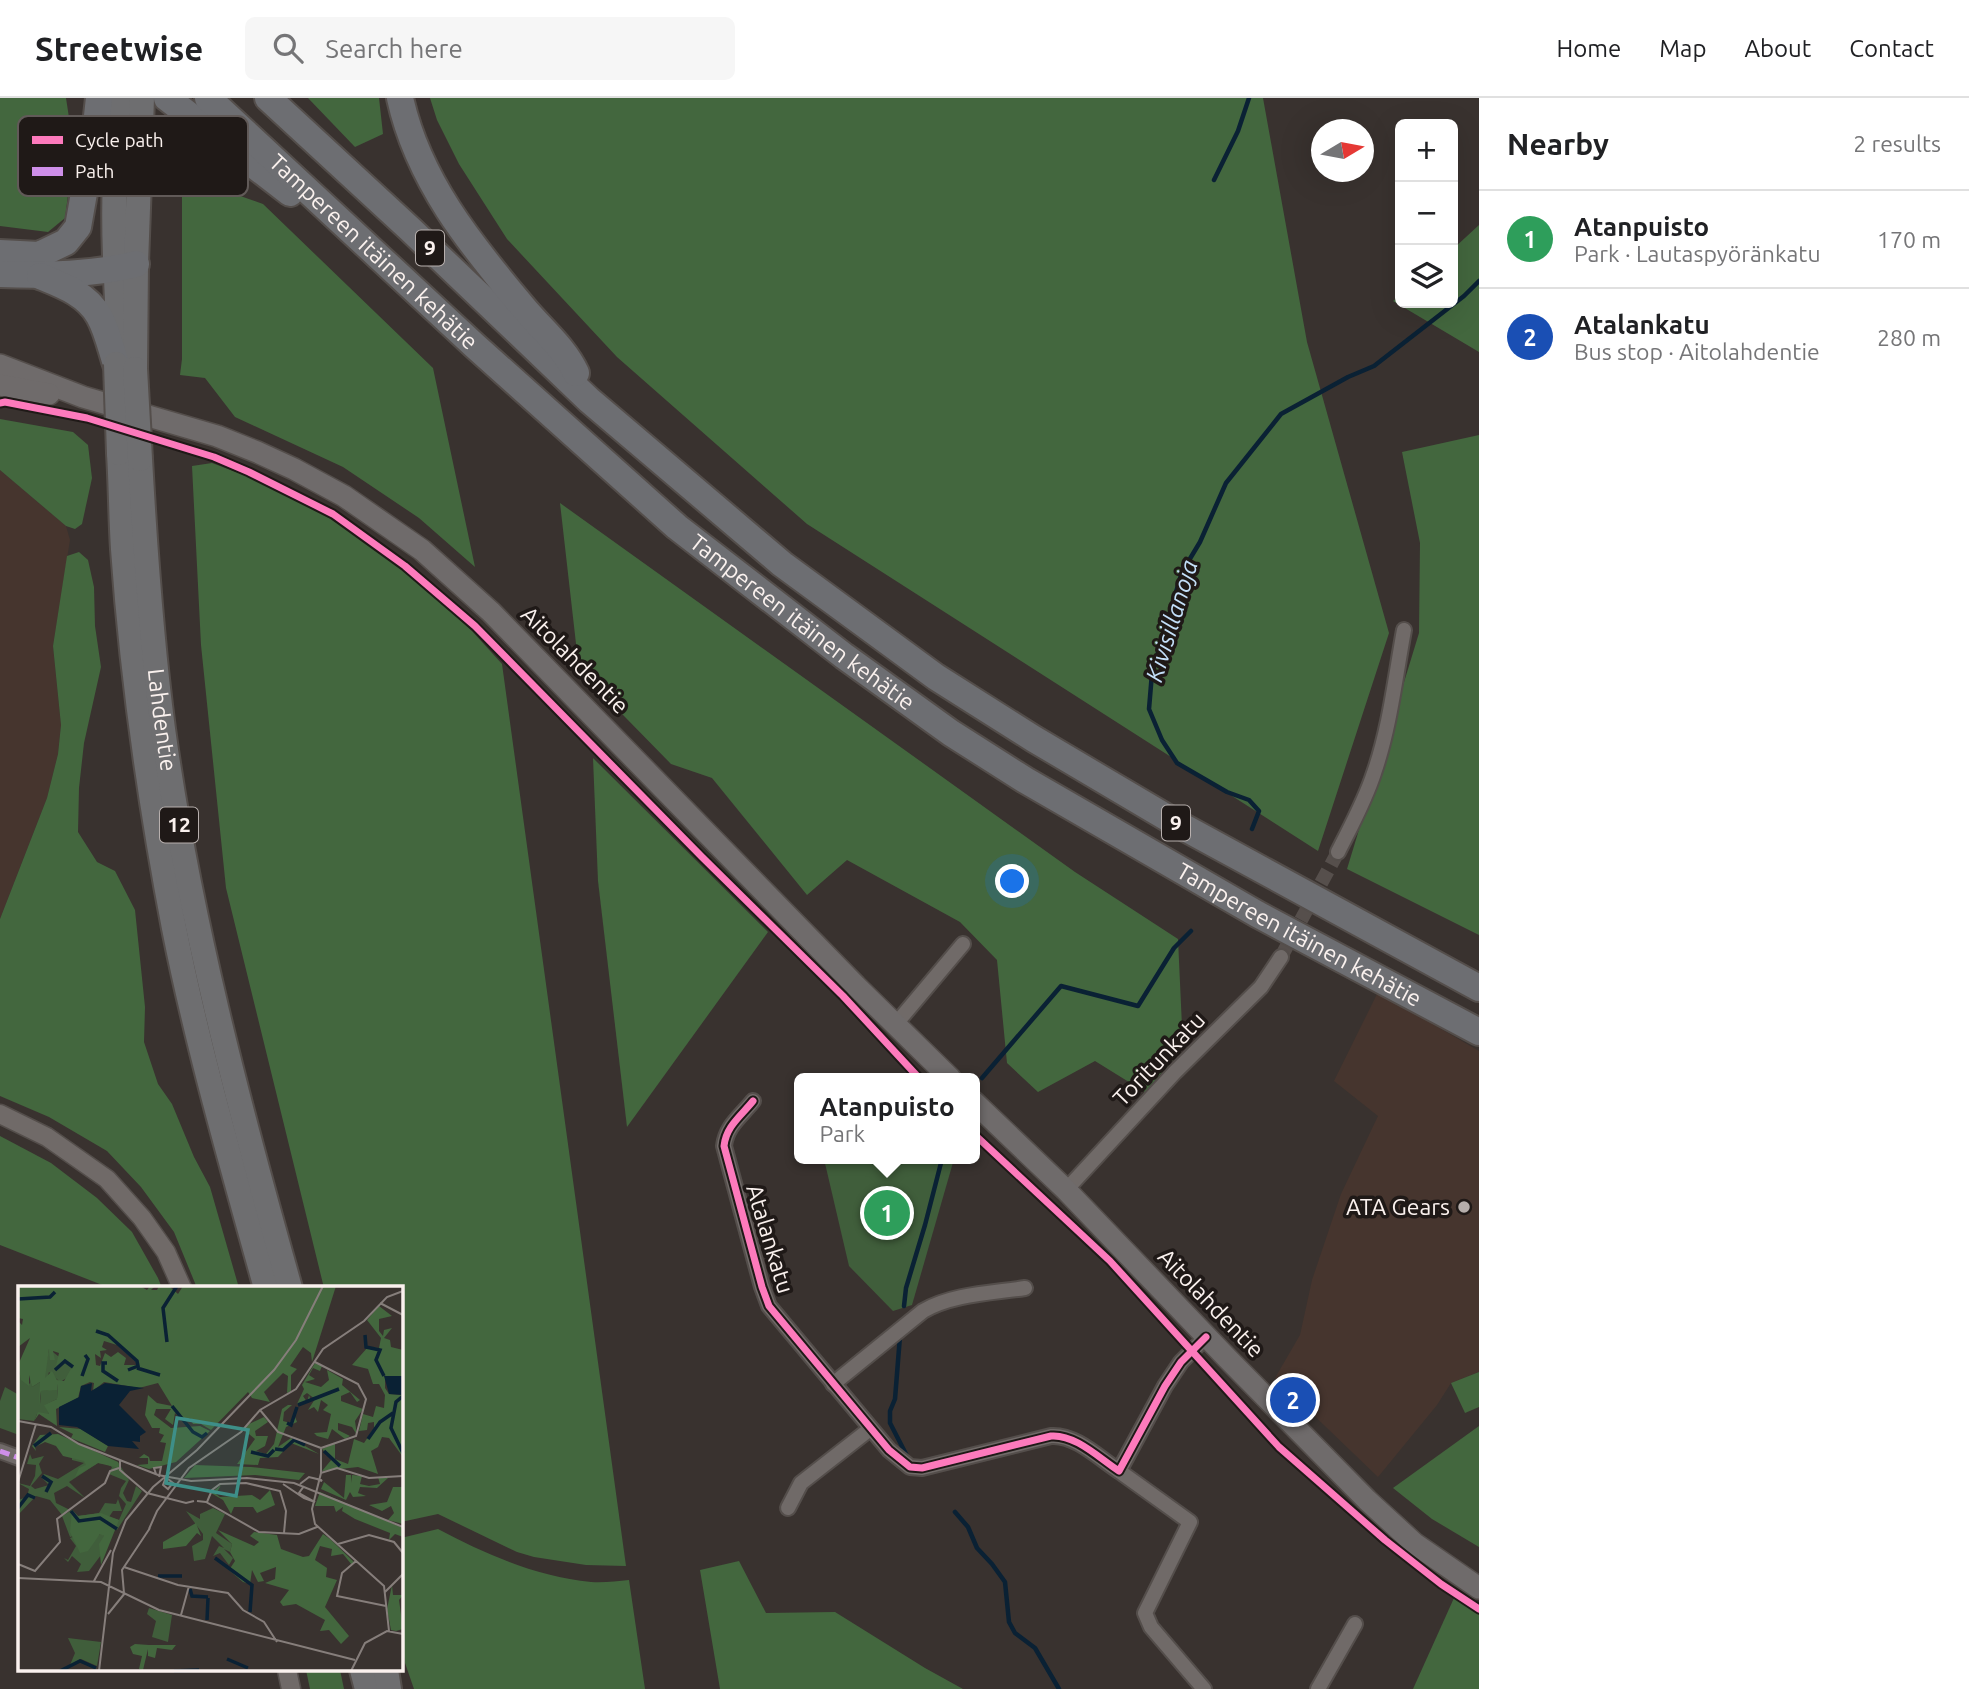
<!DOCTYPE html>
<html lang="en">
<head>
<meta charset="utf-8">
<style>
	:root { --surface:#fff; --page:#f6f6f6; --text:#202124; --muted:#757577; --line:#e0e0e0; --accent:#646061 }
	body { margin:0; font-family:Ubuntu,sans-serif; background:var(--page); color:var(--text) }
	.controls { position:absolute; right:21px; top:21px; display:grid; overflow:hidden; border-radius:10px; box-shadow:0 7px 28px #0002 }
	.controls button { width:63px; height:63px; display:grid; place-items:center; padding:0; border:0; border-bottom:2px solid var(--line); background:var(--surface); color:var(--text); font:35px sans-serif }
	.compass { position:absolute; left:1311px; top:21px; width:63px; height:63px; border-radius:50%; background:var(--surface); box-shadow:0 7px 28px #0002; rotate:80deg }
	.you { position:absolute; left:1013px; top:784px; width:24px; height:24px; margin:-18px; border:5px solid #fff; border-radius:50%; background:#1a73e8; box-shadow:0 0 0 10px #1a73e833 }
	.badge { display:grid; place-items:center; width:46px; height:46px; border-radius:50%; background:var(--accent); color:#fff; font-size:23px; font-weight:700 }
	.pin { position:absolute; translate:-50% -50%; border:4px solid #fff; box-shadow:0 2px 7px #0006 }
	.popup { position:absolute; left:794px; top:975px; width:186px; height:91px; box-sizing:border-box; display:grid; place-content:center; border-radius:10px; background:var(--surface); filter:drop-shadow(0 2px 5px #0005); font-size:23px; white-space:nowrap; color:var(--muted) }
	.popup b { font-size:26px; color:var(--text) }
	.popup::after { content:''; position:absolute; left:50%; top:100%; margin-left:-14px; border:14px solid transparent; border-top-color:var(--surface) }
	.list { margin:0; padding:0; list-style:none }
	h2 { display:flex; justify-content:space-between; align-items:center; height:91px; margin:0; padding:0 28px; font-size:30px }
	h2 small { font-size:23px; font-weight:400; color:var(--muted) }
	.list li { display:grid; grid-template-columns:46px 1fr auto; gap:21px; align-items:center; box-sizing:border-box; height:98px; padding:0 28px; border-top:2px solid var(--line) }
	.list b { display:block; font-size:26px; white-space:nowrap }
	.list p { margin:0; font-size:23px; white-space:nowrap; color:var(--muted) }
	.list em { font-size:23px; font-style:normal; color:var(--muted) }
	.icon { flex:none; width:38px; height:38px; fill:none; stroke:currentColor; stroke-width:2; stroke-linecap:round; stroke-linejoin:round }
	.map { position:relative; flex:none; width:1479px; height:1591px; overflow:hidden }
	header { display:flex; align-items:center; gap:42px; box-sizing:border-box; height:98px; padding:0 35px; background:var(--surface); border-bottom:2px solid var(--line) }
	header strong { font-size:33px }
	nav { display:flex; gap:38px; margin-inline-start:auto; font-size:24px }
	.search { width:490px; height:63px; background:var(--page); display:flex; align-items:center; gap:18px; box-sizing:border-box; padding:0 24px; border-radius:10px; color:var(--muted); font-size:26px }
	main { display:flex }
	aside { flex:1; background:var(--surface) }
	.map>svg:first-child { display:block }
	.built { fill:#46352e }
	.green { fill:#405e3b }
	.forest { fill:#43673e }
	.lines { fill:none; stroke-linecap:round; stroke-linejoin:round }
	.stream { stroke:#0a2134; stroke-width:4.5 }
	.minor-tunnel { stroke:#564f4c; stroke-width:14; stroke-dasharray:14 7; stroke-linecap:butt }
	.minor-casing { stroke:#544e4b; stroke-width:18 }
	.tertiary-casing { stroke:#544e4b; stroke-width:21 }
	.secondary-casing { stroke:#544e4b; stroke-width:24 }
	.trunk-casing { stroke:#544e4b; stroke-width:28 }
	.motorway-casing { stroke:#544e4b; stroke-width:30 }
	.minor { stroke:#706a68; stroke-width:14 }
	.tertiary { stroke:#706a68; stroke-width:18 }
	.secondary { stroke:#6f6b6b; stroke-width:21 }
	.trunk { stroke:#6e6e70; stroke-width:24 }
	.motorway { stroke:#6d6e72; stroke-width:26 }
	.trunk-bridge-casing { stroke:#544e4b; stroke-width:28; stroke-linecap:butt }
	.trunk-bridge { stroke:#6e6e70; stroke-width:24 }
	.quiet { stroke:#ce8fe9; stroke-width:5; stroke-dasharray:10 5; stroke-linecap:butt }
	.cycleway-casing { stroke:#1f1917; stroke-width:11 }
	.cycleway { stroke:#fd7abc; stroke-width:7 }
	.poi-dot { fill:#b6aeab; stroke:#1f1917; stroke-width:2.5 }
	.labels { text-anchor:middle; stroke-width:7; stroke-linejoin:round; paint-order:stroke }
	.shield { fill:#1f1917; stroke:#b8b0ae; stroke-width:2 }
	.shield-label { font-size:21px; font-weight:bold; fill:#faf1ee }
	.street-label { font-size:23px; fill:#faf1ee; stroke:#1f1917 }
	.poi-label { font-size:23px; fill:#faf1ee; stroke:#1f1917; text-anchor:end }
	.water-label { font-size:24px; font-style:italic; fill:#c4e0fa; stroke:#1f1917 }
	.inset-river { fill:none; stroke:#0a2134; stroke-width:3.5 }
	.inset-road { fill:none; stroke:#867e7b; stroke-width:2 }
	.view { fill:#3e8f88; fill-opacity:0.15; stroke:#3e8f88; stroke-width:3.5 }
	.inset-edge { fill:none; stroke:#faf1ee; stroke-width:3.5 }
	.key { fill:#1f1917; stroke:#615a58; stroke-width:2 }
	.key-label { font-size:19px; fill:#faf1ee }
</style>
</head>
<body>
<header>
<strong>Streetwise</strong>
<div class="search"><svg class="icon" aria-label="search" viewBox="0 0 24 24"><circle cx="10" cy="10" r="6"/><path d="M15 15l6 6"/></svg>Search here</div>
<nav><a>Home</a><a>Map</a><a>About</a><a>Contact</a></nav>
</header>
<main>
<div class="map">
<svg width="1479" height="1591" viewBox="0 0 1479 1591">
	<rect width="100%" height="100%" fill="#39322f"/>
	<!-- built -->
	<g class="built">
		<path d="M0 372 66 428 70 442 53 548 61 627 58 656 47 700 0 821Z"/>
		<path d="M1378 894 1479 953V1274L1451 1285 1437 1307 1378 1379 1275 1280 1300 1237 1312 1182 1341 1096 1378 1018 1334 983Z"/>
	</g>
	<!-- green -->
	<g class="green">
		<path d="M824 1061H954L912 1207 893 1213 849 1168Z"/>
		<path d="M5 1289 19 1297V1337L0 1330V1303Z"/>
	</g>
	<!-- forest -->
	<g class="forest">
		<path d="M0 0H66L74 52 65 120 48 134 0 128Z"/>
		<path d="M308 0H379L383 36 355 49Z"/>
		<path d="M430 0H1263L1307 244 1389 535 1318 753 807 426 617 259 507 141 459 66 437 22Z"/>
		<path d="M182 80 209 87 263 106 433 270 475 469 419 420 343 369 235 319 205 280 180 277 182 261Z"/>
		<path d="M1479 127V254L1393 203 1400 197V205H1453V151Z"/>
		<path d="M0 321 73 334 88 347 92 380 82 426 75 431 66 428 0 372Z"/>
		<path d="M1479 337V837L1347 771 1419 535 1420 445 1402 354Z"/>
		<path d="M212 365 247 378 331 421 406 473 472 533 502 566 626 1468 586 1467 534 1459 517 1454 438 1416 401 1424V1190H324L226 790 201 547 192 368Z"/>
		<path d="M560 405 1075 774 1178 841 1183 950 1145 994 1095 963 1038 994 1007 965 997 862 960 824 847 762 807 797 712 680 671 666 579 572Z"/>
		<path d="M79 454 88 462 94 489 95 528 101 569 84 645 79 690 78 734 97 764 115 773 135 812 145 909 144 944 158 986 172 1006 194 1059 210 1089 239 1190H197L174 1134 141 1089 107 1053 49 1019 0 998V821L47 700 58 656 61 627 53 548 67 458Z"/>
		<path d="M593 660 768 834 627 1029 598 783Z"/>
		<path d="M0 1038 51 1065 97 1100 132 1134 158 1180 162 1190H110L0 1147Z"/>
		<path d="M1479 1274V1309L1465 1315 1451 1285Z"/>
		<path d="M1479 1328V1449L1432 1421 1393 1390Z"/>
		<path d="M438 1431C485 1456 537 1479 591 1484 604 1485 617 1483 629 1482L645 1591H414L405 1565 401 1539V1440Z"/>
		<path d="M739 1463 766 1515 835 1514 925 1570 963 1591H720L700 1472Z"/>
		<path d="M1454 1500 1479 1517V1591H1413Z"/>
		<path d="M306 1572H340L344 1591H310Z"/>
	</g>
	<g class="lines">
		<!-- stream -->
		<g class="stream">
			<path d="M1214 82 1238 33 1249 0"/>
			<path d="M1252 731 1259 713 1249 702 1227 694 1177 665 1162 642 1149 611 1152 575 1182 474 1200 444 1226 385 1281 316 1348 279 1374 268 1464 198 1479 183"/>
			<path d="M982 980 1061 888 1138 908 1174 850 1191 833"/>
			<path d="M904 1208 906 1190 925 1127 942 1061"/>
			<path d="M900 1238 895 1301 890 1313V1325L907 1358"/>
			<path d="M955 1414 968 1429 977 1450 992 1466 1005 1484 1009 1524 1015 1535 1035 1550 1059 1591"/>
		</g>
		<!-- minor-tunnel -->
		<path class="minor-tunnel" d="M1281 859 1338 754"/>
		<!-- minor casing -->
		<g class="minor-casing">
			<g id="minor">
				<path d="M1338 754C1351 728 1365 703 1374 675 1390 629 1395 581 1404 532"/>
				<path d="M895 927 963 846"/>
				<path d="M753 1003C741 1018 726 1028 724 1048L762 1189 769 1208 889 1352 910 1369 922 1370 1051 1338C1075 1336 1099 1360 1119 1373L1165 1288 1181 1264 1206 1239"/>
				<path d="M1066 1092 1175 974 1261 889 1281 859"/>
				<path d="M833 1286 923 1213C952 1196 992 1195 1025 1190"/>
				<path d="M0 1353 19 1360"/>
				<path d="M1119 1373 1190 1424 1145 1515 1151 1529 1204 1591"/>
				<path d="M788 1410 801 1385 870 1331"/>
				<path d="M1318 1591 1355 1526"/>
			</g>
		</g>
		<!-- tertiary casing -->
		<g class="tertiary-casing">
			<g id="tertiary">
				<path d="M0 1016 47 1039 107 1081 142 1120 166 1154 182 1190"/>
				<path d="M287 1572 291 1591"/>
			</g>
		</g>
		<!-- secondary casing -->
		<g class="secondary-casing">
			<g id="secondary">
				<path d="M0 267 83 299 217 338 257 354 294 371 344 398 422 452 491 514 856 888 950 980"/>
				<path d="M0 287 49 296"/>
				<path d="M974 1004 1066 1092 1227 1260 1367 1402 1415 1446 1479 1490"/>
			</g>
		</g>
		<!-- trunk casing -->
		<g class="trunk-casing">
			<g id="trunk">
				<path d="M116 261C120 227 116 193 115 158 113 106 115 52 119 0"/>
				<path d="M135 271 136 166 142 0"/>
				<path d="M119 355C121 387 121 419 123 451 132 578 150 705 174 830 198 951 233 1071 266 1190"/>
				<path id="s1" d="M140 361C145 451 151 541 163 631 189 820 238 1006 290 1190"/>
				<path d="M362 1572 367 1591"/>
				<path d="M386 1572 389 1591"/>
			</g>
		</g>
		<!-- motorway casing -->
		<g class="motorway-casing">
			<g id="motorway">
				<path d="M167 0 290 95"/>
				<path id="s2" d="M208 0 475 248 677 429 844 558 951 635 1025 682 1257 816 1479 934"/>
				<path d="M268 0 411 132 589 302 782 466 936 579 1034 641 1176 725 1479 890"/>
				<path d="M400 0C418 82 470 146 523 209 541 231 564 249 576 275"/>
				<path d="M0 155 39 157 66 144 78 129 96 27 99 0"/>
				<path d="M0 176C45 178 92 177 136 166"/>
				<path d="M40 178C62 187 87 196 99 218 107 232 111 251 116 266"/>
			</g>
		</g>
		<!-- minor -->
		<use href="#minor" class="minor"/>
		<!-- tertiary -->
		<use href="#tertiary" class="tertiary"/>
		<!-- secondary -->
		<use href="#secondary" class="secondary"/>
		<!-- trunk -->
		<use href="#trunk" class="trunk"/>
		<!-- motorway -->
		<use href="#motorway" class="motorway"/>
		<!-- trunk-bridge casing -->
		<g class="trunk-bridge-casing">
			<g id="trunk-bridge">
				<path d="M116 266 119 355"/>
				<path d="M135 271 140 361"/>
			</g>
		</g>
		<!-- trunk-bridge -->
		<use href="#trunk-bridge" class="trunk-bridge"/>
		<!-- quiet -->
		<path class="quiet" d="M0 1353 19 1360"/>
		<!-- cycleway casing -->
		<g class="cycleway-casing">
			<g id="cycleway">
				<path d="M0 305 5 304 87 320 214 359 249 374 333 416 405 468 475 528 702 759 843 898 919 980"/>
				<path d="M753 1003C741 1018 726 1028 724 1048L762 1189 769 1208 889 1352 910 1369 922 1370 1051 1338C1075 1336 1099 1360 1119 1373L1165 1288 1181 1264 1206 1239"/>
				<path d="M974 1036 1110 1163 1279 1349 1385 1442 1441 1486 1479 1511"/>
			</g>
		</g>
		<!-- cycleway -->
		<use href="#cycleway" class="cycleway"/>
	</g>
	<!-- markers -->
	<circle class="poi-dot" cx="1464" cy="1109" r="7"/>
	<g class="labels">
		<!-- shield labels -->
		<g class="shield">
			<rect x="416" y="132.5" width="28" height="35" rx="5"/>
			<rect x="1162" y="707.5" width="28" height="35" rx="5"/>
			<rect x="160" y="709.5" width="38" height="35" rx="5"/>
		</g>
		<g class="shield-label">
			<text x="430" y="157">9</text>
			<text x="1176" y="732">9</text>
			<text x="179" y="734">12</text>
		</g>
		<!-- street labels -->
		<g class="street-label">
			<text dy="8" stroke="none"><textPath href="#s2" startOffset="226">Tampereen itäinen kehätie</textPath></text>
			<text dy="8" stroke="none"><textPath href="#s2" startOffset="793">Tampereen itäinen kehätie</textPath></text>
			<text transform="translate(575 562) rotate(45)" y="8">Aitolahdentie</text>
			<text dy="8" stroke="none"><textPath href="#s1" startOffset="262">Lahdentie</textPath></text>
			<text dy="8" stroke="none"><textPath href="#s2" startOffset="1381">Tampereen itäinen kehätie</textPath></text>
			<text transform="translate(1159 961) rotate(-46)" y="8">Toritunkatu</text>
			<text transform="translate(770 1141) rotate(73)" y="8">Atalankatu</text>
			<text transform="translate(1211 1205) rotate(46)" y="8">Aitolahdentie</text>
		</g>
		<!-- poi labels -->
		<g class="poi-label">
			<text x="1450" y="1117">ATA Gears</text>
		</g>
		<!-- water labels -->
		<g class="water-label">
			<text transform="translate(1172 523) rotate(-73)" y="8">Kivisillanoja</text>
		</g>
	</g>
	<!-- overview -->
	<g transform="translate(18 1188)">
		<rect width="385" height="385" fill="#39322f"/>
		<path d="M31 63 54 81V91L61 96 48 105 47 116 48 95 52 90 42 96 31 86 29 93 34 94 24 97ZM0 87 12 98 13 90 14 101 22 96V118L23 105 39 103 40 98 39 113 27 119 31 128H19L16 135 0 133ZM12 168 14 173 26 170 21 178 24 187 13 200 17 203 31 199 23 191 26 188 40 193 66 177 54 174V169L100 176 111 194 105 207 109 215 113 216 118 200 124 205 99 244 83 234 73 257 83 247 87 251 83 269 71 285 59 286 63 278 54 270 50 276 46 272 50 274 58 260 52 252 60 249 52 251 44 230 54 224 60 230 81 227 87 217 98 218 100 213 104 225H95L91 231 101 234 108 218 101 210 103 202 108 195 91 188 94 181 89 178 80 177 51 196 67 212 49 200 36 207 38 217 52 224 44 229 32 214 18 210 0 229V214L9 211 11 203 0 197 12 200 17 190 18 179 9 178ZM195 222 207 228 198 247 214 258 212 266 206 263 215 272 211 279 202 267 195 270 201 260 206 262 194 250 187 273 176 275 174 260 185 254V248L168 225 182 233V228ZM131 322 154 329 150 356 134 351 138 335 129 328ZM50 352 83 356 79 380 63 373 52 379 57 367Z" fill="#405e3b"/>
		<path d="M0 0H122L129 4 132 0H137L133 4H139L141 0H151L160 8 165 0H318L294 76 293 67 285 61 272 80 279 83 273 89V105L269 107 270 90 265 87 246 106 252 116 234 112 230 106 193 144 183 138H175L172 132 168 137 157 127 155 139 147 133 153 123H138L136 129 153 142 182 140 192 145 158 176 131 183 119 179 130 178V172H121L126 168 131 171 132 175H144L148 157 142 156 146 149 141 147 142 142H134L127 129 130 109 139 117 154 120 140 97 121 102 86 96 75 105 76 97 72 96 63 100 60 112 38 123 39 140 21 128 16 135 20 126 31 128 26 119 39 113 40 98 39 104 23 105 21 120 22 96 14 101 11 89V100L3 94 0 79 12 52 0 61V35L4 39 5 33 0 32ZM86 55 99 59 121 79H106L108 72 100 66 93 71 87 67 82 80 78 79 77 68 83 72 82 65 89 64 84 61ZM31 63 32 74H37L35 65 41 67 38 80 47 76 54 81 46 95 39 94 34 85 27 92ZM361 20 374 30 361 33V45L365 50 366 44 374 42 366 52 372 54 373 61 385 64V90L367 91V102L371 108 385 109V171L371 152 364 151 360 161 353 165 360 188 340 181 304 185 314 173 304 163 317 157V173L330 178 336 153 346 157 356 142V136L350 137 349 144 341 145 345 128 355 131 358 120 366 122 367 109 361 98H355L350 83 334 79 350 61 361 62 363 52 349 34ZM297 77 304 80 302 85 295 82 291 89 297 93 287 96 303 101 311 94 309 84 325 93 324 99 342 114 339 116 332 106 323 110V115L345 123 337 135 339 149 334 141 320 137V144L332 150 327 153 314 143 310 153 299 150 296 147 309 146 313 128 305 124 310 119 303 114 300 126 296 121 290 124 297 113 289 107 285 110 289 116 291 109 293 115 279 118 286 103 284 99ZM270 119H274L266 126 265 135 272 137 276 128 279 136 268 141 260 161 273 152 301 168 273 157 260 171 242 172 240 179 219 178 237 153 226 144 231 138 246 131 250 136 237 145 238 150H250L247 160 238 165 248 168 256 158 264 123ZM41 141 63 143 90 160 87 166 53 152 55 148ZM40 148 100 176 101 182 80 177 57 191 61 182 68 179 66 175 45 170 38 160 27 156 17 161 18 165 14 160 22 149ZM177 179 233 181 287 187 281 194 237 189 166 192ZM328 189H333V197L334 189 344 190 342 198 351 200 362 198 360 191 370 192 359 202 342 201 340 207 348 210 335 211 332 206 328 214 303 203 306 196 326 212ZM203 199 198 208 202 211 234 209 242 214 252 204 257 219 239 227 235 221H216L213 228 205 214 193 207ZM375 201H385V238L370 234 376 227 373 220 364 225 351 219 369 216ZM302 206 385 242V251L377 248 371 254 372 247 337 233 324 225 325 221 318 226 316 220H297ZM54 224 60 230 83 227 101 234 83 279 81 258 86 250 82 248 70 265 62 267 52 246ZM178 237 183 250 179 247 168 260 145 263V256ZM200 244 236 260 241 256 232 250 236 246 259 249 263 263 285 271 291 270 305 248 312 253 336 276 334 279 325 268 313 270 314 263 302 260 297 274 309 282 308 291 319 294 307 321 331 350 323 358 311 344 302 345 307 334 278 318 265 320 262 316 271 304 247 297 257 293 258 281 242 287 246 295 240 296 234 284 232 298 225 296 211 284 217 275 212 266 214 258ZM374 299 375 309H385L381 314 385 343 378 345 373 344 369 323ZM117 358 131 359H158L154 364 139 362 137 372 130 370V363L125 384 121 383 124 370 115 368 112 361Z" fill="#43673e" fill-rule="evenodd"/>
		<path d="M366 90H385V109L371 108ZM87 97 126 102 112 105 101 119 128 146 122 150V156L114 155 121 163 90 160 59 141 41 139V121L61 111 63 100 74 97 73 105Z" fill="#0a2134"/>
		<path class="inset-river" d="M0 13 32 11 37 6M78 45 90 49 119 75 120 80 110 84M347 49 348 61 362 64 358 74 366 90M149 56 145 22 159 0M89 77H85V85L100 95M119 82 142 89M37 84 47 75 55 81M64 90 70 73 67 69M385 110 378 116 373 142 385 167M280 119 321 103M154 120 175 146 184 151 189 147M269 137 273 139 279 121M350 153 362 136 375 127M16 160 33 147M257 163 265 164 276 154 287 159M306 165 322 180M233 166 250 170 256 164M24 190 33 196 28 206M0 222 10 209 17 212M53 225 61 235 82 232 99 243M197 272 234 299 232 326M140 290H164M172 303 174 310 190 311M189 334 190 312M209 373 230 382M42 385 62 375 78 382M156 385 181 384"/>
		<path class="inset-road" d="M362 17 385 29M297 76 340 98 348 113 338 150 303 162M242 124 260 146 303 162M0 135 33 141 61 158 140 189 173 195 229 192 276 197 385 241M303 162V187L319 182 351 192 385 190M102 174V184L129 207 168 217 176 215M303 187 294 223 297 238 366 300 371 345M138 188 136 182 143 181 141 191M148 191 145 199 150 203 155 197 150 193M0 196 18 138M265 198 286 212 297 216 281 207 286 200M282 198 291 191 303 194 304 195 299 193M179 215 188 216 241 246 281 248 299 241M189 216 194 204 202 198 228 197 262 205 268 225 266 247M131 243 139 225 171 182 223 146 242 124 278 103 305 63 346 35 369 11 385 5M320 258 351 249 376 256 385 267M338 275 324 287 319 310 368 320M0 278 17 285 42 256 39 233 87 197 92 185 101 182M106 281 160 299 210 307 225 324 246 336 259 356M0 292 83 296 141 324 337 374M76 295 93 264M367 306 385 288M106 307 104 284 132 242M90 328 107 307M163 329 171 300M81 385 95 267 108 234 135 201 179 164 256 84 278 54 305 0M333 385 347 357 369 345 385 348"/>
		<path class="view" d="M159 132 230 144 218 210 148 197Z"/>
		<rect width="385" height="385" class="inset-edge"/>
	</g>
	<!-- legend -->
	<rect x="18" y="18" width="230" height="80" rx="10" class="key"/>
	<rect x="32" y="38" width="31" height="8" fill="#fd7abc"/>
	<rect x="32" y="69" width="31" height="9" fill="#ce8fe9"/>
	<g class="key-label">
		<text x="75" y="49">Cycle path</text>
		<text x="75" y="80">Path</text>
	</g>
</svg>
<div class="controls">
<button>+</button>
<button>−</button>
<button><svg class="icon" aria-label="layers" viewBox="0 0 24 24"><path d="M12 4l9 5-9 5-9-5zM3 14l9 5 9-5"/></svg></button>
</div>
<svg class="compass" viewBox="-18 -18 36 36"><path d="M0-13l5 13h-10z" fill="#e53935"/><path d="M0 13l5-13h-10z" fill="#757577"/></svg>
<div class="you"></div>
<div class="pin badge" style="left:887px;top:1115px;background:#2e9e5b">1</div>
<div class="popup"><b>Atanpuisto</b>Park</div>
<div class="pin badge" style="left:1293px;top:1302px;background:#1a4fb4">2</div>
</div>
<aside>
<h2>Nearby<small>2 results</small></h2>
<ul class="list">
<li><span class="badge" style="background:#2e9e5b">1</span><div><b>Atanpuisto</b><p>Park · Lautaspyöränkatu</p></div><em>170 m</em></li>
<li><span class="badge" style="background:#1a4fb4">2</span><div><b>Atalankatu</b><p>Bus stop · Aitolahdentie</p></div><em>280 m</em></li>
</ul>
</aside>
</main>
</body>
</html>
